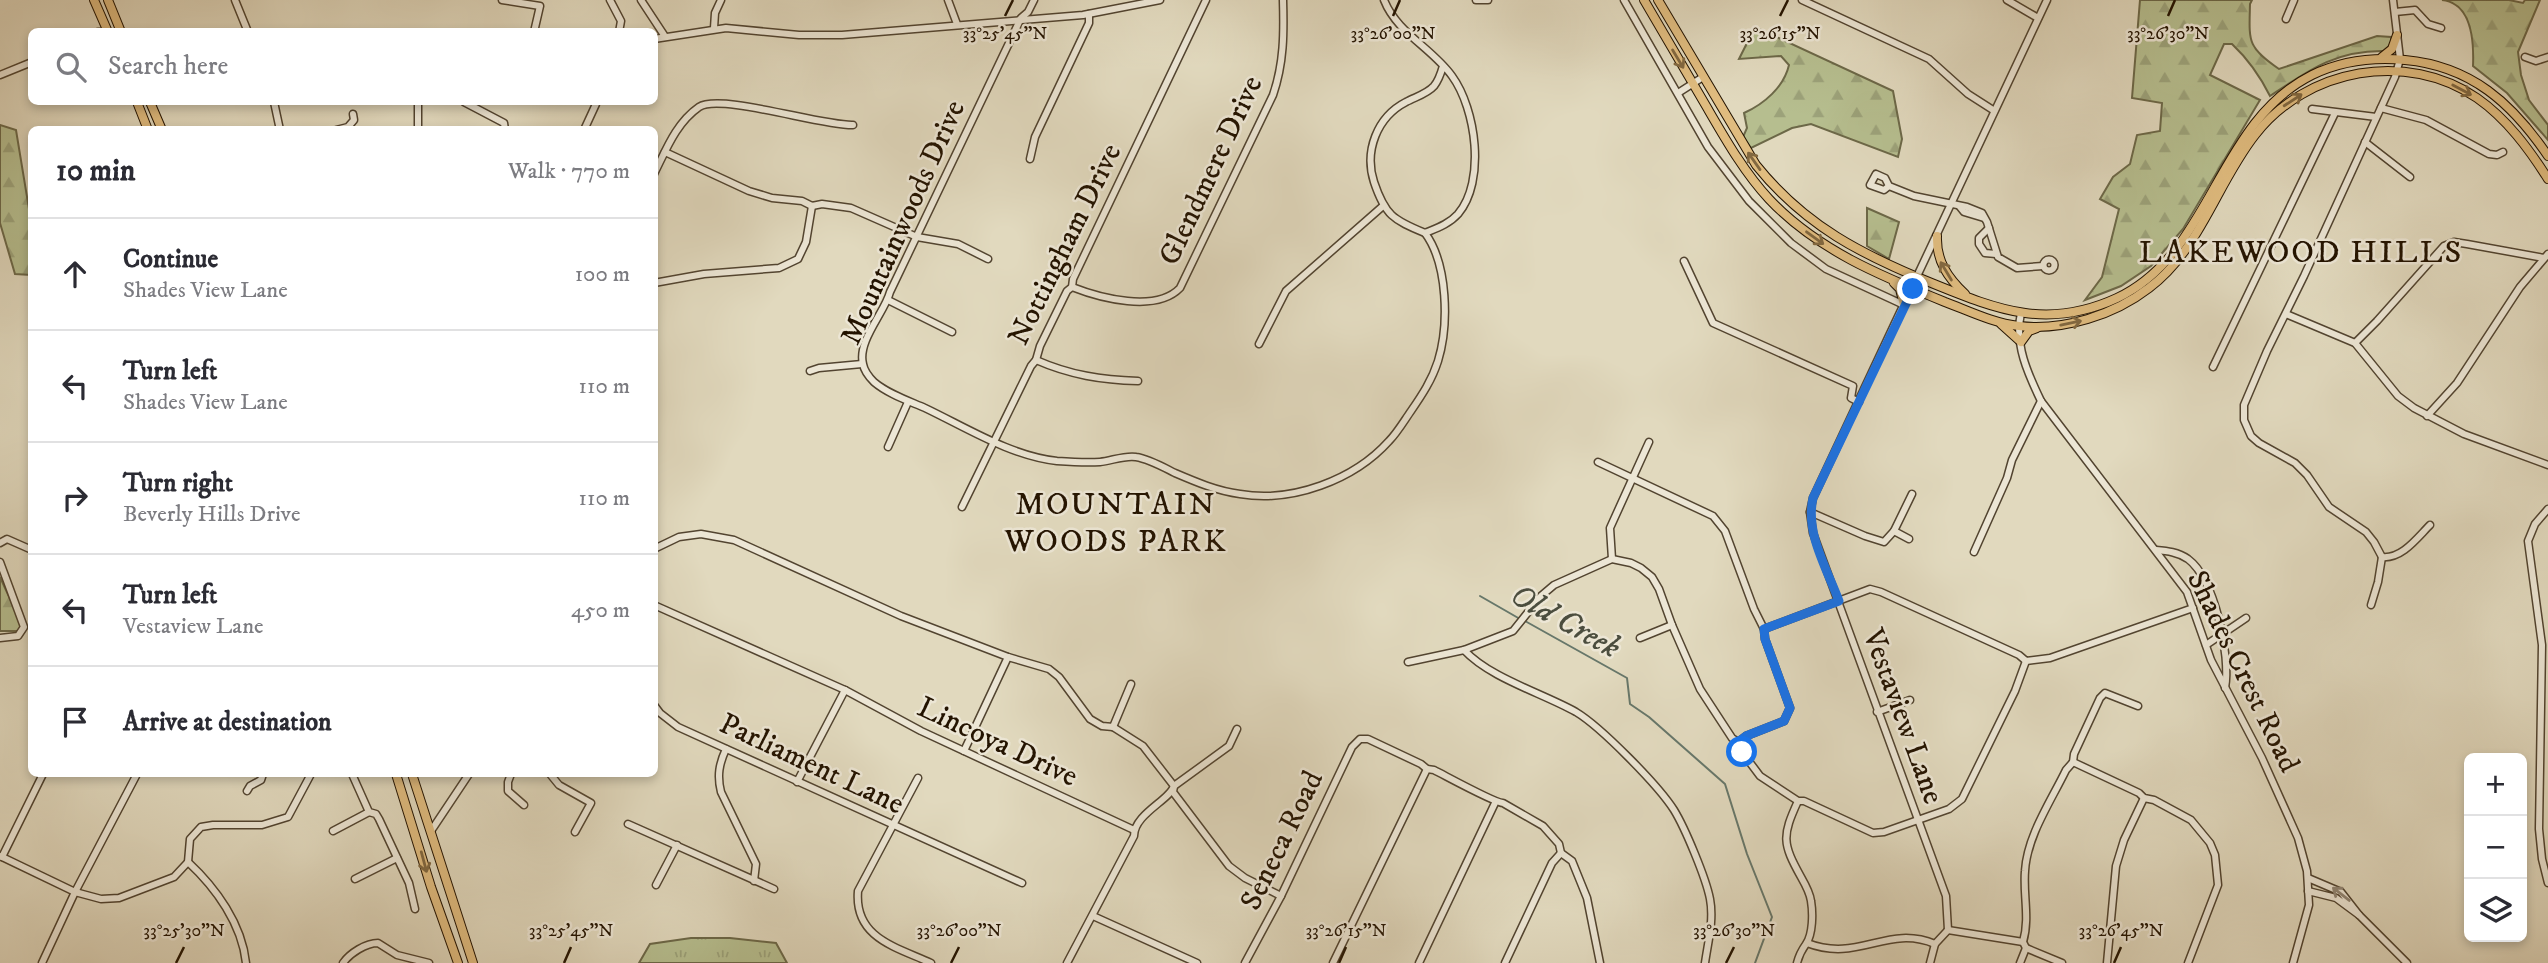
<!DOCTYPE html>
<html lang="en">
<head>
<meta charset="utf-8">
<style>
	:root { --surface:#fff; --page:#f7f7f7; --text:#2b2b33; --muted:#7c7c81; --line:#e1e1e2 }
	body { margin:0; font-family:"IM FELL DW Pica",serif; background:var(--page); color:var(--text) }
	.controls { position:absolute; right:21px; bottom:21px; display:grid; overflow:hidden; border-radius:10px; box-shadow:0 4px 10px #0003 }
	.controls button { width:63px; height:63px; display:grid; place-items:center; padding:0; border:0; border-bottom:2px solid var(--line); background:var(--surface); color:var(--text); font:35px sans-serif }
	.stop { position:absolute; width:21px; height:21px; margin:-16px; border:5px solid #1a73e8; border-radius:50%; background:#fff }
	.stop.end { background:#1a73e8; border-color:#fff; box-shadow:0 2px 7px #0008 }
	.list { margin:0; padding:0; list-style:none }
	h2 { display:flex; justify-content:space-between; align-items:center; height:91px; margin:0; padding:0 28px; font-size:30px }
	h2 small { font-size:23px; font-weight:400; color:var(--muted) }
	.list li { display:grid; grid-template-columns:46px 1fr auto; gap:21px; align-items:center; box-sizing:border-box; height:112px; padding:0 28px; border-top:2px solid var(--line) }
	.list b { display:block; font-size:26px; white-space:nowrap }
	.list p { margin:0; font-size:23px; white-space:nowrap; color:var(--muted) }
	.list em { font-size:23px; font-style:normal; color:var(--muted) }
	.icon { flex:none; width:38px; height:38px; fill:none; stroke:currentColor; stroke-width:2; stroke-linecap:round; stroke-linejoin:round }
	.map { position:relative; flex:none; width:2548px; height:963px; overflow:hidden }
	.search { position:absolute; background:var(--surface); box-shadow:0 4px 10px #0003; left:28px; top:28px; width:630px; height:77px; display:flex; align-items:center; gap:18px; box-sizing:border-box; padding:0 24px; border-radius:10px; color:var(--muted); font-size:26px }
	.panel { position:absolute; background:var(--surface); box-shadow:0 4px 10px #0003; left:28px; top:126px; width:630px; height:651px; border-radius:10px }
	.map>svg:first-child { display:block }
	.grass { fill:url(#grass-tufts); stroke:#6c6848; stroke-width:2 }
	.forest { fill:url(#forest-firs); stroke:#6c6848; stroke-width:2 }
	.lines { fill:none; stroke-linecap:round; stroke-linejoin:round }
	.stream { stroke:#67776a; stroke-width:2 }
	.minor-casing { stroke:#524430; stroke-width:9 }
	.major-casing { stroke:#231300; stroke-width:10 }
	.minor { stroke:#ece6d5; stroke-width:6 }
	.major { stroke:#e0bc7f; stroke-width:8 }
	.oneway { stroke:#826840 }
	.oneway2 { stroke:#928775 }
	.route { stroke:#1a73e8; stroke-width:9 }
	.ticks { fill:none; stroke:#231300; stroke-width:2.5 }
	.labels { text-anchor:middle; stroke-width:5; stroke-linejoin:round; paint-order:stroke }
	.street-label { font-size:30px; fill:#231300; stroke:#ece6d5 }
	.neighbourhood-label { font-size:32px; letter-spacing:2px; fill:#231300; stroke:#ece6d5 }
	.water-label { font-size:32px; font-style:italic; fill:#4b4d3e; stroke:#ece6d5 }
	.ticks-label { font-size:18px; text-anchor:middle; fill:#231300; stroke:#ece6d5; stroke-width:5; stroke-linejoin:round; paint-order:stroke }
</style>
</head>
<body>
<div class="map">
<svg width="2548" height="963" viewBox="0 0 2548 963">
	<defs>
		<pattern id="grass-tufts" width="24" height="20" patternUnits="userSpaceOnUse" patternTransform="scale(1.75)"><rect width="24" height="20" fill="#b6be8f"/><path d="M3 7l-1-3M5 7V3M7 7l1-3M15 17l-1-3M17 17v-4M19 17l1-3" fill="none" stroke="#9ca27a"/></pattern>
		<pattern id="forest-firs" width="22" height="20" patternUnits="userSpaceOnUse" patternTransform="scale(1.75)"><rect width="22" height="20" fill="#b6be8f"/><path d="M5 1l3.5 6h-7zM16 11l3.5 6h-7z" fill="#9ca27a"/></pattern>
	</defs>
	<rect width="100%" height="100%" fill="#e1d9be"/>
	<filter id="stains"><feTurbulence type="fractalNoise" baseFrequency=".00286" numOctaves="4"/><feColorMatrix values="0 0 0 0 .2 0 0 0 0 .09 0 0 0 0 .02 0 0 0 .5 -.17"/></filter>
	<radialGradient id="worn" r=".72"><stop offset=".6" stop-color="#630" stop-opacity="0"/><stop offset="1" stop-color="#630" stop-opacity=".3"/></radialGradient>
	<!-- grass -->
	<path class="grass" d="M691 938H730L776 943 787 963H639L650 944Z"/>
	<!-- forest -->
	<g class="forest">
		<path d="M2140 0H2252L2250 4C2249 42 2247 47 2279 69L2377 36 2391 37V43L2385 51C2336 50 2309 70 2270 96 2260 76 2248 59 2232 44H2224L2210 75 2260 100 2183 229 2151 266 2121 286 2085 300 2102 277 2119 209 2100 199 2113 177 2130 164 2137 135 2160 131 2162 103 2132 98Z"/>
		<path d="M2442 0H2509L2523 3 2525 0H2540L2518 52 2521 75 2529 100 2548 125V140L2507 93 2473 66C2474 42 2472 3 2442 0Z"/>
		<path d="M1755 27 1893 91 1902 139 1898 157 1811 124 1792 128 1751 148 1743 137 1747 128 1744 113C1764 104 1784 87 1789 65L1781 56 1739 59Z"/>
		<path d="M0 125 16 130 31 221V275L15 274 0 223Z"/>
		<path d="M1867 208 1899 222 1889 259 1867 246Z"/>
		<path d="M0 577 22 625 19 631H0Z"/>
	</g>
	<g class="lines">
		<!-- stream -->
		<g class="stream">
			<path d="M1480 596 1520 619"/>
			<path d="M1525 621 1627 678 1630 704 1649 717 1725 784 1747 854 1772 917 1755 963"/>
		</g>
		<!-- minor casing -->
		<g class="minor-casing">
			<g id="minor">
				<path d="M235 0 248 32"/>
				<path d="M502 0 540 6 534 32"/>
				<path d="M610 0 621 21 619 32"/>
				<path d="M641 0 664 35"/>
				<path d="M948 0 957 24"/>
				<path d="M1034 0 1028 12 1021 18 890 292C885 312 857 341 863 364 864 370 870 378 874 382 888 394 909 401 925 408 967 428 1011 456 1057 461 1071 462 1086 463 1100 462 1111 461 1125 455 1136 457 1149 459 1163 467 1175 473 1196 482 1217 491 1240 494 1292 503 1354 480 1389 441 1397 433 1404 421 1411 411 1422 395 1432 380 1438 361 1449 325 1448 264 1425 233"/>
				<path d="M1384 0C1397 33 1432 48 1452 76 1476 109 1486 181 1458 214 1449 224 1437 228 1425 233 1393 220 1385 215 1374 182 1364 151 1377 117 1406 102 1415 97 1427 94 1434 86 1439 80 1441 73 1443 66"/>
				<path d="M1476 0H1488"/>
				<path d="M1624 0 1708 147 1749 201 1791 243 1826 269 1904 305"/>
				<path d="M1802 0 1929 59 1968 94 1993 110"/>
				<path d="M2007 0 2038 18"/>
				<path d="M2395 12 2415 10 2428 24 2441 28"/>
				<path d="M2286 19 2294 0"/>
				<path d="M714 28 715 13 721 0"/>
				<path d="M98 32H105"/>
				<path d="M654 39 726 28 799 35H842L1083 15 1160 0"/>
				<path d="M2525 57 2536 61 2548 57"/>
				<path d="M0 75 32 62"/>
				<path d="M1678 93 1703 77"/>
				<path d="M274 102 280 130"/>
				<path d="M418 102V130"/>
				<path d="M464 102 504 123 505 130"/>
				<path d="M2381 108 2426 120 2489 154 2497 155 2503 152"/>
				<path d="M2312 109 2376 117"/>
				<path d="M336 130 348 127 354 120 353 114"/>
				<path d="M584 130 596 104"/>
				<path d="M2365 142 2410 177"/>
				<path d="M665 152 749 191 772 198 802 201 812 206 822 204 851 208 917 237 958 244 988 259"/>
				<path d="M1030 159 1035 137 1089 23V14"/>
				<path d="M654 174C666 150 676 123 699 107 720 93 822 126 853 125"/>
				<path d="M1889 186 1884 190 1870 185 1876 174 1885 178 1889 186 1914 196 1967 207 1982 213 1987 222 1998 257 2017 268 2043 266"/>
				<path d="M1960 207 1964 212 1984 218"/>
				<path d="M1989 228 1979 238V244L1985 253 1996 254"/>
				<circle cx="2049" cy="265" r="5.5"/>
				<path d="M1684 261 1713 323 1853 386 1851 398 1859 402"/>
				<path d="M654 283 704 274 779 268 798 259 806 242 812 206"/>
				<path d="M1072 287C1100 298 1156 313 1180 288L1273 95C1284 63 1284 33 1283 0"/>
				<path d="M888 300 952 332"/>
				<path d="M2021 313C2014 344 2028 374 2041 401L2187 592 2211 660 2262 758 2298 838 2307 871 2309 905 2293 963"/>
				<path d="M2286 314 2355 343 2398 396 2414 408 2464 434 2548 465"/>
				<path d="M2355 343 2377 321 2444 246 2454 242 2467 244 2544 258"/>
				<path d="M1259 344 1286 291 1383 206"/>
				<path d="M1036 360C1070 375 1102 380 1138 381"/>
				<path d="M2213 367 2335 113"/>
				<path d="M810 371 819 368 862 364"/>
				<path d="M2427 416 2457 383 2520 287 2548 254"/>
				<path d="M888 447 908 402"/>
				<path d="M1598 462 1713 516 1725 531 1754 609 1764 629 1765 639 1790 708 1784 721 1746 736 1738 742"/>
				<path d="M962 507 1031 366 1036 360 1040 346 1067 291 1072 287 1073 279 1206 0"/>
				<path d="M2548 509 2535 524 2528 541 2542 645 2539 829 2542 859 2548 883"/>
				<path d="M1810 512 1865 536 1884 542 1894 531 1912 494"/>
				<path d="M1894 531 1909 539"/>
				<path d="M0 543 7 539 32 550"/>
				<path d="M654 549 679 537 701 534 734 540 901 616 1008 657 1049 669 1059 677 1090 719 1102 726 1113 727 1143 746 1174 786 1173 792 1229 866 1245 878 1281 896"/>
				<path d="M2156 550C2167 551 2178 552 2188 559 2215 579 2231 656 2225 688"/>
				<path d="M1974 552 2007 478 2012 460 2041 401"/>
				<path d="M2382 557 2374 542 2366 532 2329 507 2307 475 2295 463 2259 443 2251 436 2244 420V405L2267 351 2304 276 2395 77 2400 59 2393 0"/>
				<path d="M2382 557C2402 559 2417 538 2430 525"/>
				<path d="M1612 559 1610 528 1649 442"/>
				<path d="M0 562 24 627 18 636 0 638"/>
				<path d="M654 605 845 690 921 731 1134 830"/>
				<path d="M2371 605 2378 582 2382 557"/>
				<path d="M1764 629 1870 589 1881 592 2019 655 2026 661 2050 658 2193 608"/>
				<path d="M1640 638 1672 625"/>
				<path d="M2206 645 2246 618"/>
				<path d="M1464 650C1490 678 1542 693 1576 712 1601 727 1658 785 1674 810 1685 828 1706 878 1710 899 1714 920 1708 942 1705 963"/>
				<path d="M1408 662 1464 650 1513 631 1541 596 1554 585 1612 559 1631 563 1641 568 1652 577 1659 589 1672 625 1700 689 1732 738 1738 742 1742 752 1760 776 1798 801H1804L1873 833 1884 832 1949 809 1962 799 2015 691 2026 661"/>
				<path d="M654 705 660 713 678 727 1022 883"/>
				<path d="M1877 712 1910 700"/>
				<path d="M1113 727 1131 684"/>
				<path d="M726 749C719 764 717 776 721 792L756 864 754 881"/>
				<path d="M964 751 1008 657"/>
				<path d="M2073 762 2139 793 2144 798 2154 800 2191 820 2210 843 2215 855 2218 885 2188 963"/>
				<path d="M352 774 369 812 376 814 379 819 409 883 415 909"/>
				<path d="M511 774 508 782V791L524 805"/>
				<path d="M550 774 559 785 591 803 575 832"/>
				<path d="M918 778 858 891C854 938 896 947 931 963"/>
				<path d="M797 782 845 690"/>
				<path d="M247 791 250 786 261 780 263 774"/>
				<path d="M628 824 774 889"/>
				<path d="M333 831 369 812"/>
				<path d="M431 831 469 774"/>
				<path d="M0 856 75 892 101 899 119 898 174 877 188 862 190 839 201 827 213 825H262L288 817 311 774"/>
				<path d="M2 857 43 774"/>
				<path d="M188 862C216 888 242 924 246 963"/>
				<path d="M2308 878 2341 892 2359 915 2336 898 2308 891"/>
				<path d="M355 879 397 858"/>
				<path d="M656 885 677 845"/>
				<path d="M2359 915 2407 963"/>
				<path d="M1093 916 1197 963"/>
				<path d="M1948 930 1946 896 1813 533 1810 512 1813 498C1891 332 1968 166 2047 0"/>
				<path d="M1948 930 2023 942"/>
				<path d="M1807 943C1859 963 1887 924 1935 944"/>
				<path d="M2026 948 2062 963"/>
				<path d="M42 963 75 892 137 774"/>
				<path d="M343 963C350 953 366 943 378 943L397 955 429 963"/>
				<path d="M1067 963 1134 836C1134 814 1170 800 1174 786L1229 746 1237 729"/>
				<path d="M1245 963 1281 896 1352 747 1360 739H1368L1421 764 1427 769 1434 770C1446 776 1495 803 1503 803L1543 826 1559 844 1561 853 1572 861 1587 898 1600 963"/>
				<path d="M1333 963 1427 769"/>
				<path d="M1419 963 1495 803"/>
				<path d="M1505 963 1552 863 1561 853"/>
				<path d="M1797 963C1799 955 1801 951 1806 944 1813 934 1813 913 1811 901 1810 893 1805 884 1801 877 1782 843 1782 836 1798 801"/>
				<path d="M1930 963 1935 944 1948 930"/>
				<path d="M2020 963 2026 948 2023 942C2030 918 2023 895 2025 871 2027 836 2051 801 2066 770L2073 762 2074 754 2100 698 2105 693 2138 706"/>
				<path d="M2107 963 2116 866 2124 840 2144 798"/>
			</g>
		</g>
		<!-- major casing -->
		<g class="major-casing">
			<g id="major">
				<path d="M94 0 108 32"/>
				<path d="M108 0 121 32"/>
				<path d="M1644 0C1663 33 1683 66 1702 99 1722 133 1742 170 1769 199 1817 250 1881 276 1945 302 1969 311 1993 323 2019 326 2064 331 2114 315 2149 288 2200 250 2217 183 2255 135 2307 68 2407 50 2477 98 2507 119 2529 149 2548 179"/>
				<path d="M1658 0 1756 165C1805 226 1862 255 1934 284 1998 310 2048 330 2117 298 2213 253 2216 123 2312 75 2341 61 2373 57 2405 60 2471 66 2512 103 2548 156"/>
				<path d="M2382 57 2392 49 2397 35"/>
				<path d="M137 102 148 130"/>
				<path d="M150 102 162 130"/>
				<path d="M1937 236C1936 261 1948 278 1965 294"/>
				<path d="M1894 283 1900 289 1904 305"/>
				<path d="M2001 324 2021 342 2029 331 2037 328"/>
				<path d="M396 774 431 887 458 963"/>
				<path d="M412 774 473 963"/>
			</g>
		</g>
		<!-- minor -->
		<use href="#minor" class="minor"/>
		<!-- major -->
		<use href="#major" class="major"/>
	</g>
	<!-- one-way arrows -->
	<defs><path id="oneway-shaft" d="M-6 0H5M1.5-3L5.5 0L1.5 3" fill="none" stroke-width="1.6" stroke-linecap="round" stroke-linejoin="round" transform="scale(1.75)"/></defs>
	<g class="oneway">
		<use href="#oneway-shaft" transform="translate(1678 59) rotate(59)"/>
		<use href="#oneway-shaft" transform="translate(2462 90) rotate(28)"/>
		<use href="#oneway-shaft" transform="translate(2293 100) rotate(-33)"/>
		<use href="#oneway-shaft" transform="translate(1754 161) rotate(-125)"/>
		<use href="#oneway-shaft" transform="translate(1815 238) rotate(36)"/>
		<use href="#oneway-shaft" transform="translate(1946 271) rotate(-121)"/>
		<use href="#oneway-shaft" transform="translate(2071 323) rotate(-12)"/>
		<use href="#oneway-shaft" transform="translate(424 862) rotate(75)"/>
	</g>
	<use class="oneway2" href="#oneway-shaft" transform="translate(2341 894) rotate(-142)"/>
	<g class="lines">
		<!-- route -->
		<path class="route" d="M1742 752 1738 742 1746 736 1784 721 1790 708 1765 639 1764 629 1839 601C1827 569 1805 533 1813 498L1913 289"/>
	</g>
	<!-- ticks -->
	<path class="ticks" d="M1005 16 1013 0M1393 16 1400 0M1780 16 1788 0M2168 16 2175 0M176 963 184 947M564 963 571 947M951 963 959 947M1339 963 1346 947M1726 963 1734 947M2114 963 2121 947"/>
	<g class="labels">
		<!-- street labels -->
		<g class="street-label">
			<text transform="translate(1210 170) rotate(-65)" y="10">Glendmere Drive</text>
			<text transform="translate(902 222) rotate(-66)" y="10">Mountainwoods Drive</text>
			<text transform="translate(1064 244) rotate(-64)" y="10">Nottingham Drive</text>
			<text transform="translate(2244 671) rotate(64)" y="10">Shades Crest Road</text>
			<text transform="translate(1904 716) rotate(70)" y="10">Vestaview Lane</text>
			<text transform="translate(998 741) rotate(25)" y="10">Lincoya Drive</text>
			<text transform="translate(812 763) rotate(25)" y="10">Parliament Lane</text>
			<text transform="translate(1281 840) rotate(-64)" y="10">Seneca Road</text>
		</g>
		<!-- neighbourhood labels -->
		<g class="neighbourhood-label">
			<text x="2301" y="262">LAKEWOOD HILLS</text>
			<text x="1116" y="514">MOUNTAIN<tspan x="1116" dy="37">WOODS PARK</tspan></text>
		</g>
		<!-- water labels -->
		<g class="water-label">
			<text transform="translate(1566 620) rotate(29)" y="11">Old Creek</text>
		</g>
	</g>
	<g class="ticks-label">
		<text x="1005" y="39">33°25'45"N</text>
		<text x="1393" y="39">33°26'00"N</text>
		<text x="1780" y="39">33°26'15"N</text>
		<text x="2168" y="39">33°26'30"N</text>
		<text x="184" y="936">33°25'30"N</text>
		<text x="571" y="936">33°25'45"N</text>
		<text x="959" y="936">33°26'00"N</text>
		<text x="1346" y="936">33°26'15"N</text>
		<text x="1734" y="936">33°26'30"N</text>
		<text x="2121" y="936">33°26'45"N</text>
	</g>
	<rect width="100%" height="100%" filter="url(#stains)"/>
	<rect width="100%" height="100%" fill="url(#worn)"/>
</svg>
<div class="controls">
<button>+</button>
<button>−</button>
<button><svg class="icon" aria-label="layers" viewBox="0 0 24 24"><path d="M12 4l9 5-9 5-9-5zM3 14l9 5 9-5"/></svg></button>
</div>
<div class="stop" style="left:1742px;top:752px"></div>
<div class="stop end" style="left:1913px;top:289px"></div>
<div class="search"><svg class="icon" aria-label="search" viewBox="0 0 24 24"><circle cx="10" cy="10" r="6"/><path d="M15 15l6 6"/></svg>Search here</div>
<section class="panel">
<h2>10 min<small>Walk · 770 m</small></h2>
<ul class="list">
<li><svg class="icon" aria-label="ahead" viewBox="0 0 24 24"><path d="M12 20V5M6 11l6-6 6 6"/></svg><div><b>Continue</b><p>Shades View Lane</p></div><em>100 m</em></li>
<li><svg class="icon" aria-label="left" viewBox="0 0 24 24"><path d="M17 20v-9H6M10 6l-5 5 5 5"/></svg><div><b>Turn left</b><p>Shades View Lane</p></div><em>110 m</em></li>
<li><svg class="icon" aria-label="right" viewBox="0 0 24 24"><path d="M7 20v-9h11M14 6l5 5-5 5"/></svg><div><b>Turn right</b><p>Beverly Hills Drive</p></div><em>110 m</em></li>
<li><svg class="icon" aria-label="left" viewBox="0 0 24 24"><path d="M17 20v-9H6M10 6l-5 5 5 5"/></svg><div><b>Turn left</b><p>Vestaview Lane</p></div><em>450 m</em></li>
<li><svg class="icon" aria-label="arrive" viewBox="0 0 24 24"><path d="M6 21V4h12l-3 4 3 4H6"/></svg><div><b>Arrive at destination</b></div></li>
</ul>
</section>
</div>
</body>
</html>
